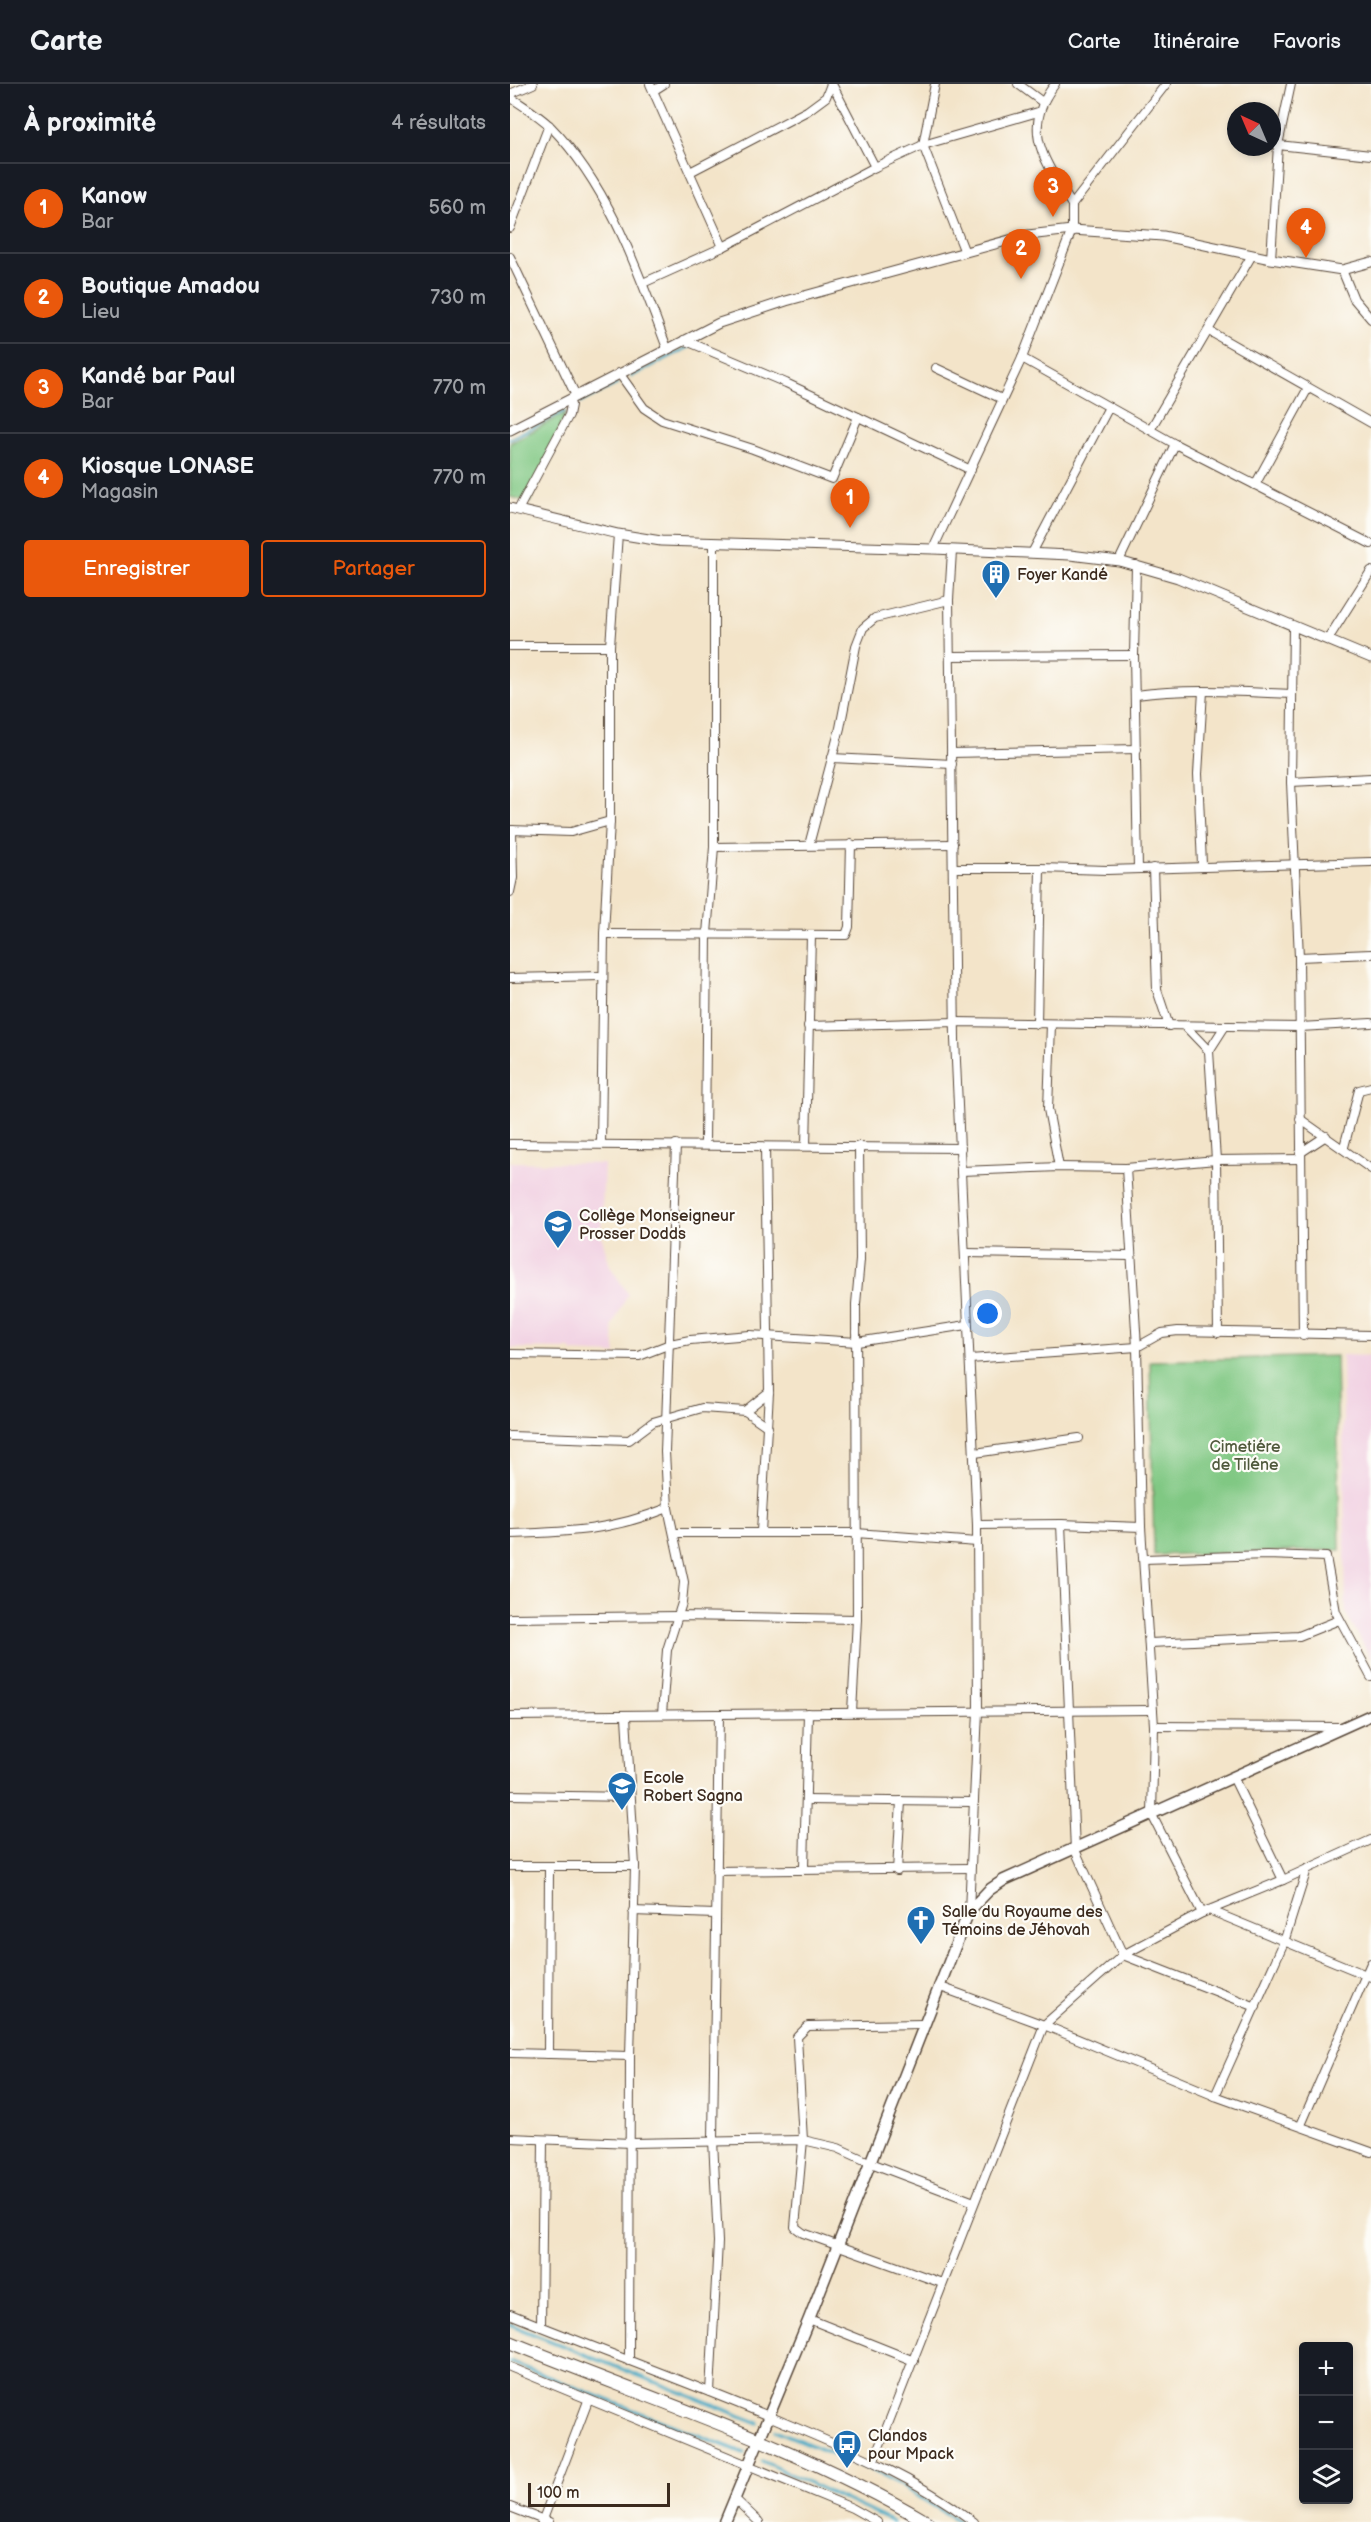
<!DOCTYPE html>
<html lang="fr">
<head>
<meta charset="utf-8">
<style>
	:root { --surface:#171b24; --page:#20242c; --text:#f1f3f6; --muted:#9ea1a6; --line:#363941; --accent:#ea580c }
	body { margin:0; font-family:"Balsamiq Sans",sans-serif; background:var(--page); color:var(--text) }
	.controls { position:absolute; right:18px; bottom:18px; display:grid; overflow:hidden; border-radius:6px; box-shadow:0 3px 9px #0003 }
	.controls button { width:54px; height:54px; display:grid; place-items:center; padding:0; border:0; border-bottom:2px solid var(--line); background:var(--surface); color:var(--text); font:30px sans-serif }
	.compass { position:absolute; left:717px; top:18px; width:54px; height:54px; border-radius:50%; background:var(--surface); box-shadow:0 3px 9px #0003; rotate:316deg }
	.scale { position:absolute; left:18px; bottom:15px; width:142px; box-sizing:border-box; padding-left:6px; border:3px solid #3b2a1e; border-top:0; font-size:16px; line-height:21px; white-space:nowrap; color:#3b2a1e; -webkit-text-stroke:4px #fdfcf7; paint-order:stroke }
	.you { position:absolute; left:478px; top:1230px; width:21px; height:21px; margin:-15px; border:4px solid #fff; border-radius:50%; background:#1a73e8; box-shadow:0 0 0 9px #1a73e833 }
	.badge { display:grid; place-items:center; width:39px; height:39px; border-radius:50%; background:var(--accent); color:#fff; font-size:20px; font-weight:700 }
	.pin { position:absolute; translate:-50% -50px; filter:drop-shadow(0 2px 3px #0008) }
	.pin::after { content:''; position:absolute; top:32px; width:21px; height:18px; background:inherit; clip-path:polygon(0 0,100% 0,50% 100%) }
	.list { margin:0; padding:0; list-style:none }
	h2 { display:flex; justify-content:space-between; align-items:center; height:78px; margin:0; padding:0 24px; font-size:26px }
	h2 small { font-size:20px; font-weight:400; color:var(--muted) }
	.list li { display:grid; grid-template-columns:39px 1fr auto; gap:18px; align-items:center; box-sizing:border-box; height:90px; padding:0 24px; border-top:2px solid var(--line) }
	.list b { display:block; font-size:22px; white-space:nowrap }
	.list p { margin:0; font-size:20px; white-space:nowrap; color:var(--muted) }
	.list em { font-size:20px; font-style:normal; color:var(--muted) }
	.actions { display:flex; gap:12px; padding:18px 24px }
	.actions a { flex:1; padding:14px 0; border:2px solid var(--accent); border-radius:6px; text-align:center; font-size:21px; color:var(--accent) }
	.actions .main { background:var(--accent); color:#fff }
	.icon { flex:none; width:33px; height:33px; fill:none; stroke:currentColor; stroke-width:2; stroke-linecap:round; stroke-linejoin:round }
	.map { position:relative; flex:none; width:861px; height:2438px; overflow:hidden }
	header { display:flex; align-items:center; gap:36px; box-sizing:border-box; height:84px; padding:0 30px; background:var(--surface); border-bottom:2px solid var(--line) }
	header strong { font-size:28px }
	nav { display:flex; gap:33px; margin-inline-start:auto; font-size:21px }
	main { display:flex }
	aside { flex:1; background:var(--surface) }
	.map>svg:first-child { display:block }
	.built { fill:#f1d0e2 }
	.green { fill:#80c883; stroke:#5e7950; stroke-width:1.5 }
	.lines { fill:none; stroke-linecap:round; stroke-linejoin:round }
	.stream { stroke:#48acc7; stroke-width:3 }
	.minor-casing { stroke:#574638; stroke-width:10 }
	.tertiary-casing { stroke:#574638; stroke-width:11 }
	.secondary-casing { stroke:#574638; stroke-width:13 }
	.trunk-casing { stroke:#574638; stroke-width:14 }
	.minor { stroke:#fff; stroke-width:8 }
	.tertiary { stroke:#fff; stroke-width:9 }
	.secondary { stroke:#fff; stroke-width:10 }
	.trunk { stroke:#fff; stroke-width:12 }
	.labels { text-anchor:middle; stroke-width:4.5; stroke-linejoin:round; paint-order:stroke }
	.poi-label { font-size:16px; fill:#3b2a1e; stroke:#fdfcf7; text-anchor:start }
	.park-label { font-size:16px; fill:#50593c; stroke:#fdfcf7 }
</style>
</head>
<body>
<header>
<strong>Carte</strong>
<nav><a>Carte</a><a>Itinéraire</a><a>Favoris</a></nav>
</header>
<main>
<aside>
<h2>À proximité<small>4 résultats</small></h2>
<ul class="list">
<li><span class="badge">1</span><div><b>Kanow</b><p>Bar</p></div><em>560 m</em></li>
<li><span class="badge">2</span><div><b>Boutique Amadou</b><p>Lieu</p></div><em>730 m</em></li>
<li><span class="badge">3</span><div><b>Kandé bar Paul</b><p>Bar</p></div><em>770 m</em></li>
<li><span class="badge">4</span><div><b>Kiosque LONASE</b><p>Magasin</p></div><em>770 m</em></li>
</ul>
<div class="actions"><a class="main">Enregistrer</a><a>Partager</a></div>
</aside>
<div class="map">
<svg width="861" height="2438" viewBox="0 0 861 2438">
	<rect width="100%" height="100%" fill="#fdfcf7"/>
	<filter id="ink" filterUnits="userSpaceOnUse"><feTurbulence type="fractalNoise" baseFrequency=".0167" numOctaves="2"/><feDisplacementMap in="SourceGraphic" scale="12" xChannelSelector="R" yChannelSelector="G"/><feConvolveMatrix kernelMatrix="1 2 1 2 8 2 1 2 1" color-interpolation-filters="sRGB"/></filter>
	<filter id="wash" filterUnits="userSpaceOnUse"><feTurbulence type="fractalNoise" baseFrequency=".008" numOctaves="4" result="noise"/><feDisplacementMap in="SourceGraphic" scale="24" xChannelSelector="R" yChannelSelector="G"/><feGaussianBlur stdDeviation="1.35" result="paint"/><feColorMatrix in="noise" values="0 0 0 0 0 0 0 0 0 0 0 0 0 0 0 0 0 1.4 0 .05"/><feComposite in="paint" operator="in"/></filter>
	<g filter="url(#wash)">
		<rect width="100%" height="100%" fill="#f3e4c9"/>
		<!-- built -->
		<g class="built">
			<path d="M0 1078 94 1080 91 1150 100 1182 118 1210 102 1242 106 1270 62 1268 61 1265 0 1264Z"/>
			<path d="M832 1271 861 1272V1575L836 1529Z"/>
		</g>
		<!-- green -->
		<g class="green">
			<path d="M56 329 20 418 0 413V359Z"/>
			<path d="M826 1272 830 1466 644 1471 640 1277Z"/>
		</g>
		<g class="lines">
			<!-- stream -->
			<g class="stream">
				<path d="M122 292 181 262"/>
				<path d="M71 318 107 300"/>
				<path d="M0 355 54 327"/>
				<path d="M0 2241 249 2339"/>
				<path d="M0 2278 234 2369"/>
				<path d="M265 2346 375 2392 450 2438"/>
				<path d="M252 2377 383 2438"/>
			</g>
		</g>
	</g>
	<g filter="url(#ink)">
		<g class="lines">
			<!-- minor casing -->
			<g class="minor-casing">
				<g id="minor">
					<path d="M140 0 213 163"/>
					<path d="M425 0 413 61 454 166"/>
					<path d="M508 0 531 17"/>
					<path d="M545 0C509 46 536 78 562 121"/>
					<path d="M143 7 154 0"/>
					<path d="M0 10 23 0"/>
					<path d="M0 13C13 22 29 31 41 43 99 102 128 187 157 264"/>
					<path d="M768 61 781 0"/>
					<path d="M365 83 413 61 528 28"/>
					<path d="M180 88 297 27 316 13 321 0"/>
					<path d="M0 144 39 41"/>
					<path d="M0 173 66 312"/>
					<path d="M761 175 768 61 861 71"/>
					<path d="M832 186 844 215 861 235"/>
					<path d="M133 199 213 163 365 83 322 0"/>
					<path d="M699 247 861 339"/>
					<path d="M174 256 276 299 461 386"/>
					<path d="M512 274 665 360 861 460"/>
					<path d="M426 284 492 315"/>
					<path d="M109 289 134 324 152 336 243 365 322 395 348 333"/>
					<path d="M640 346 742 171"/>
					<path d="M745 401 798 304"/>
					<path d="M8 426 59 331 61 321 59 316"/>
					<path d="M423 465 512 274 562 146V121L656 0"/>
					<path d="M442 467 439 516 445 955 467 1441 468 1627 459 1827"/>
					<path d="M522 469 599 323"/>
					<path d="M609 477 665 360"/>
					<path d="M626 481 624 571 628 785"/>
					<path d="M783 542 781 698 789 873 793 1252"/>
					<path d="M818 555 861 487"/>
					<path d="M0 562H100"/>
					<path d="M440 572 624 571"/>
					<path d="M626 611C678 604 730 608 781 610"/>
					<path d="M441 669 627 665"/>
					<path d="M322 674 442 680"/>
					<path d="M781 698 861 694"/>
					<path d="M0 746 61 748 100 737"/>
					<path d="M299 761 330 644 346 562 353 544 365 534 439 516"/>
					<path d="M204 763 443 760"/>
					<path d="M692 781 688 690 693 607"/>
					<path d="M443 784H530"/>
					<path d="M643 784 647 906 659 942"/>
					<path d="M0 808 3 794 2 746"/>
					<path d="M94 850 336 851 339 843 341 760"/>
					<path d="M789 873 861 870"/>
					<path d="M0 894 92 892"/>
					<path d="M527 940 530 784 597 786 861 778"/>
					<path d="M541 940 538 1025 549 1083"/>
					<path d="M298 942 446 938 790 943 861 939"/>
					<path d="M675 942 699 967"/>
					<path d="M790 1035 861 1085"/>
					<path d="M0 1060 451 1064"/>
					<path d="M91 1060 94 850 100 737V562L108 450"/>
					<path d="M195 1060 197 850 204 763V459"/>
					<path d="M296 1062 301 851"/>
					<path d="M834 1063 849 1006 861 1003"/>
					<path d="M790 1069 816 1052"/>
					<path d="M616 1084 627 1263 631 1443"/>
					<path d="M451 1087 549 1083 616 1084 706 1076 790 1075"/>
					<path d="M457 1169 619 1172"/>
					<path d="M708 1249 706 1076 699 967 715 942"/>
					<path d="M0 1270 129 1272 160 1260 180 1256 240 1251 347 1258 457 1241"/>
					<path d="M460 1275 627 1263 652 1249 668 1247 861 1251"/>
					<path d="M235 1327 259 1308"/>
					<path d="M0 1352 119 1356 143 1338 192 1324 235 1327 258 1343"/>
					<path d="M465 1369 569 1354"/>
					<path d="M551 1440 565 1766 613 1871 746 1923"/>
					<path d="M467 1441 551 1440 631 1443 644 1642 642 1731 692 1829"/>
					<path d="M251 1448 259 1308 255 1063"/>
					<path d="M164 1449H346L467 1458"/>
					<path d="M0 1450C61 1448 100 1447 158 1424"/>
					<path d="M634 1475 757 1471 816 1473 826 1528 861 1593"/>
					<path d="M0 1534 167 1532 347 1535"/>
					<path d="M640 1559 789 1552 829 1536"/>
					<path d="M342 1628 347 1535 346 1220 350 1176 349 1062"/>
					<path d="M152 1630 157 1566 172 1519 174 1498 158 1424 155 1368 166 1060"/>
					<path d="M0 1632 642 1626"/>
					<path d="M116 1633 125 1782 120 1972 119 2277"/>
					<path d="M644 1642 832 1643"/>
					<path d="M724 1695 773 1796"/>
					<path d="M0 1711 120 1713"/>
					<path d="M296 1716 462 1718"/>
					<path d="M0 1782H125"/>
					<path d="M294 1784 298 1629"/>
					<path d="M206 1787 459 1784"/>
					<path d="M387 1787 391 1717"/>
					<path d="M699 1826 861 1893"/>
					<path d="M123 1827 205 1830"/>
					<path d="M428 1902 534 1941 613 1871 692 1829 773 1796 861 1756"/>
					<path d="M413 1940 298 1942 287 1953 293 2056 285 2143 293 2149 432 2199"/>
					<path d="M0 1969 120 1972"/>
					<path d="M38 1970 39 1783"/>
					<path d="M705 2012 774 1858 797 1785"/>
					<path d="M791 2041 861 1879"/>
					<path d="M0 2054 121 2059 293 2056 328 2064 361 2079 464 2118"/>
					<path d="M0 2230C91 2267 184 2300 275 2339 342 2367 405 2394 464 2438"/>
					<path d="M299 2235 404 2277"/>
					<path d="M31 2243 33 2056"/>
					<path d="M0 2283 342 2424 367 2438"/>
					<path d="M200 2308 208 2158 203 2056 209 1630"/>
					<path d="M364 2376 534 1941 705 2012 861 2068"/>
					<path d="M225 2415 249 2438"/>
					<path d="M0 2423 39 2438"/>
					<path d="M32 2438 78 2317"/>
				</g>
			</g>
			<!-- tertiary casing -->
			<g class="tertiary-casing">
				<g id="tertiary">
					<path d="M0 346 209 239 276 217 518 151 562 146 653 152 761 175 832 186 861 178"/>
					<path d="M0 424 108 450 151 457 423 465 560 471 609 477 668 494 861 574"/>
				</g>
			</g>
			<!-- secondary casing -->
			<g class="secondary-casing">
				<path id="secondary" d="M215 2438 299 2235 459 1827 479 1806 494 1796 861 1631"/>
			</g>
			<!-- trunk casing -->
			<g class="trunk-casing">
				<path id="trunk" d="M0 2258C137 2314 289 2362 417 2438"/>
			</g>
			<!-- minor -->
			<use href="#minor" class="minor"/>
			<!-- tertiary -->
			<use href="#tertiary" class="tertiary"/>
			<!-- secondary -->
			<use href="#secondary" class="secondary"/>
			<!-- trunk -->
			<use href="#trunk" class="trunk"/>
		</g>
	</g>
	<!-- icons -->
	<defs>
		<g id="building-pin" transform="scale(1.5)"><path d="M0 17L-7.5 6A9.5 9.5 0 1 1 7.5 6Z" fill="#1f6fb2" stroke="#fdfcf7"/><path d="M-4-6H4V6H1V3H-1V6H-4ZM-2.5-4.3h1.7v1.8h-1.7ZM.8-4.3h1.7v1.8H.8ZM-2.5-1h1.7V.8h-1.7ZM.8-1h1.7V.8H.8Z" fill="#fff"/></g>
		<g id="school-pin" transform="scale(1.5)"><path d="M0 17L-7.5 6A9.5 9.5 0 1 1 7.5 6Z" fill="#1f6fb2" stroke="#fdfcf7"/><path d="M0-5L7-2L0 1L-7-2ZM-4 1L0 2.5L4 1V4Q0 6-4 4Z" fill="#fff"/></g>
		<g id="church-pin" transform="scale(1.5)"><path d="M0 17L-7.5 6A9.5 9.5 0 1 1 7.5 6Z" fill="#1f6fb2" stroke="#fdfcf7"/><path d="M-1.2-6h2.4v3.5h3.3v2.4h-3.3V6h-2.4V-.1h-3.3v-2.4h3.3Z" fill="#fff"/></g>
		<g id="bus-pin" transform="scale(1.5)"><path d="M0 17L-7.5 6A9.5 9.5 0 1 1 7.5 6Z" fill="#1f6fb2" stroke="#fdfcf7"/><path d="M-5-6H5V4H4V6H2V4H-2V6H-4V4H-5ZM-3.5-4V0h7V-4ZM-3.5 1.2v1.5H-2V1.2ZM2 1.2v1.5H3.5V1.2Z" fill="#fff"/></g>
	</defs>
	<g fill-rule="evenodd">
		<use href="#building-pin" x="486" y="490"/>
		<use href="#school-pin" x="48" y="1140"/>
		<use href="#school-pin" x="112" y="1702"/>
		<use href="#church-pin" x="411" y="1836"/>
		<use href="#bus-pin" x="337" y="2360"/>
	</g>
	<g class="labels">
		<!-- poi labels -->
		<g class="poi-label">
			<text x="507" y="496">Foyer Kandé</text>
			<text x="69" y="1137">Collège Monseigneur<tspan x="69" dy="18">Prosser Dodds</tspan></text>
			<text x="133" y="1699">Ecole<tspan x="133" dy="18">Robert Sagna</tspan></text>
			<text x="432" y="1833">Salle du Royaume des<tspan x="432" dy="18">Témoins de Jéhovah</tspan></text>
			<text x="358" y="2357">Clandos<tspan x="358" dy="18">pour Mpack</tspan></text>
		</g>
		<!-- park labels -->
		<g class="park-label">
			<text x="735" y="1368">Cimetiére<tspan x="735" dy="18">de Tiléne</tspan></text>
		</g>
	</g>
</svg>
<div class="controls">
<button>+</button>
<button>−</button>
<button><svg class="icon" aria-label="layers" viewBox="0 0 24 24"><path d="M12 4l9 5-9 5-9-5zM3 14l9 5 9-5"/></svg></button>
</div>
<svg class="compass" viewBox="-18 -18 36 36"><path d="M0-13l5 13h-10z" fill="#e53935"/><path d="M0 13l5-13h-10z" fill="#9ea1a6"/></svg>
<div class="scale">100 m</div>
<div class="you"></div>
<div class="pin badge" style="left:340px;top:444px">1</div>
<div class="pin badge" style="left:511px;top:195px">2</div>
<div class="pin badge" style="left:543px;top:133px">3</div>
<div class="pin badge" style="left:796px;top:174px">4</div>
</div>
</main>
</body>
</html>
